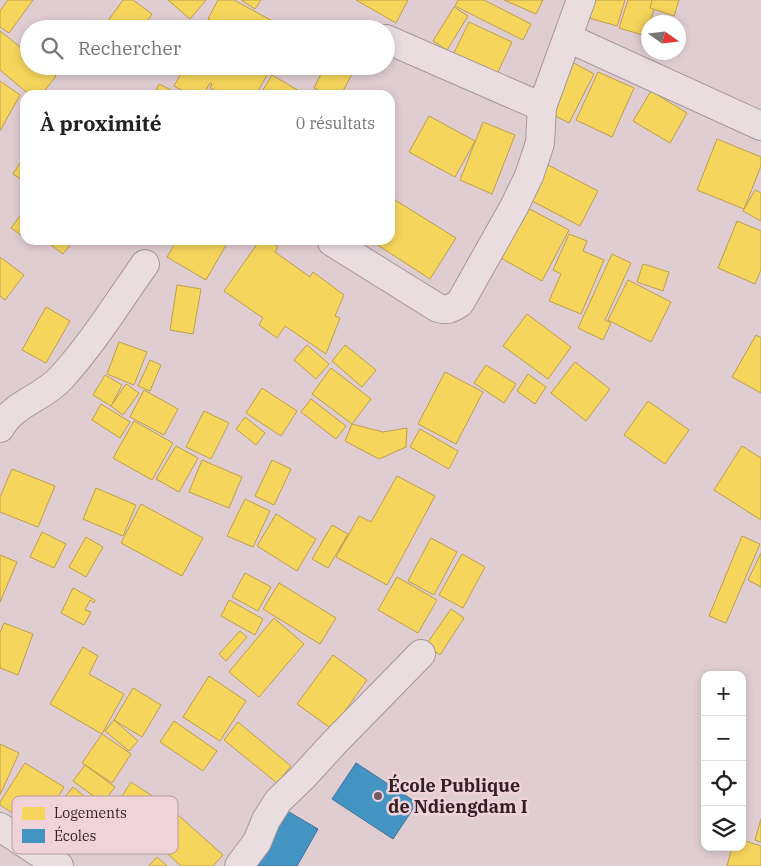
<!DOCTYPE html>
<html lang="fr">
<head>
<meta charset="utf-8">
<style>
	:root { --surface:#fff; --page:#f6f6f6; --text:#222; --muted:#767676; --line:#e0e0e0 }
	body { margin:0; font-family:"IBM Plex Serif",serif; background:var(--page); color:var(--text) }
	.controls { position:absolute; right:15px; bottom:15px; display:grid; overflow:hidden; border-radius:10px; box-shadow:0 2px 8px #0003 }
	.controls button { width:45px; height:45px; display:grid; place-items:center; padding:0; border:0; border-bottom:1px solid var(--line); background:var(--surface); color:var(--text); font:25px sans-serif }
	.compass { position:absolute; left:641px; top:15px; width:45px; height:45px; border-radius:50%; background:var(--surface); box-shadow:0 2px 8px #0003; rotate:104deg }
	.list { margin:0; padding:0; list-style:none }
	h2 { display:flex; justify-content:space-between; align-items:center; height:65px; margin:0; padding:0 20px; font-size:21px }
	h2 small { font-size:16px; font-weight:400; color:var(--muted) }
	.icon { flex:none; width:28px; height:28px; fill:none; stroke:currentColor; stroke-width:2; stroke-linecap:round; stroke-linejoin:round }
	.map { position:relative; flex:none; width:761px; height:866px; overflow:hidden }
	.search { position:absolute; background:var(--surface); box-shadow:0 2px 8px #0003; left:20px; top:20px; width:375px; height:55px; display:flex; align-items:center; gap:12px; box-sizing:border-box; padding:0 18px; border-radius:28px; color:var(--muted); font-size:19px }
	.panel { position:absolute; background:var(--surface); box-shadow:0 2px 8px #0003; left:20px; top:90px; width:375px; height:155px; border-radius:15px }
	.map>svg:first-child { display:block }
	.homes { fill:#f6d55c; stroke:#bc9e4c }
	.schools { fill:#4393c3; stroke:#3e7094 }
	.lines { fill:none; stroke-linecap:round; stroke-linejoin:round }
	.street-casing { stroke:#a5969a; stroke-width:30 }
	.street { stroke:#e9dde0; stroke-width:28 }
	.poi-dot { fill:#705c62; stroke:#f0d3d9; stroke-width:2 }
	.labels { text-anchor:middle; stroke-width:5; stroke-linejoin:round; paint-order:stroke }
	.poi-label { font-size:18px; font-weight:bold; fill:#331f27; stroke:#f0d3d9; text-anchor:start }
	.key { fill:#f0d3d9; stroke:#b79da4; stroke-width:1 }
	.key-label { font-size:14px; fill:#331f27 }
</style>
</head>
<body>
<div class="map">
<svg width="761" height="866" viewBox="0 0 761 866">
	<rect width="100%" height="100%" fill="#e0cdd1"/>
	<!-- homes -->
	<g class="homes">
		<path d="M8 0H33L9 33 0 27V11Z"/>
		<path d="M123 0H133L152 14 142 29H115L107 22Z"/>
		<path d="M168 0H206L190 19Z"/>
		<path d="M218 0H234L287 29H212L216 23 208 19Z"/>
		<path d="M241 0H261L255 9Z"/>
		<path d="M356 0H408L396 23Z"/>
		<path d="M458 0H484L531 24 523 40 455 6Z"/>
		<path d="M504 0H543L536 14Z"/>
		<path d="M594 0H625L617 26 589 18Z"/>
		<path d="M628 0H657L650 22H648V29L646 36 619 28Z"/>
		<path d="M652 0H679L674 16 650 8Z"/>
		<path d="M454 7 468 16 447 50 433 41Z"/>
		<path d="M469 22 512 42 497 74 454 53Z"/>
		<path d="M0 31 29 54V66H43L56 76 41 95H30L0 70Z"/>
		<path d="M572 62 594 74 569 123 546 111Z"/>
		<path d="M181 66H272L256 95H223L210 88 212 84 210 83 203 95H191L174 86 184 68Z"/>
		<path d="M325 66H356L341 95H328L314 88Z"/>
		<path d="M598 72 634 88 612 137 576 120Z"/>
		<path d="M272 75 306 95H260Z"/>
		<path d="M0 81 20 95 0 131Z"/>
		<path d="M159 84 177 93 176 95H154Z"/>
		<path d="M651 91 687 113 670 143 633 121Z"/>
		<path d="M429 116 475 141 455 177 409 152Z"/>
		<path d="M483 122 515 135 492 194 460 180Z"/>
		<path d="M717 139 761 157V166L744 209 697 190Z"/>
		<path d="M25 155V182L13 174Z"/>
		<path d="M548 165 598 191 580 226 530 200Z"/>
		<path d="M755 190 761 193V221L743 211Z"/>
		<path d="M395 200 456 238 430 279 370 240H390V208Z"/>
		<path d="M526 207 569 230 542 281 499 257Z"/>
		<path d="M25 209V238L11 228Z"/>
		<path d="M737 221 761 231V270L755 284 718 268Z"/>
		<path d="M569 234 587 241 583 251 604 260 581 314 549 301 561 274 553 270Z"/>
		<path d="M45 240H74L63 254Z"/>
		<path d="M177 240H229L206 280 167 257Z"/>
		<path d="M260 240H268L278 247 275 252 310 277 313 272 344 295 335 316 340 318 326 354 285 326 277 338 259 325 263 318 224 291Z"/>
		<path d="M612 254 631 263 605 320 611 323 603 340 578 328Z"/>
		<path d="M0 257 24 275 5 300 0 296Z"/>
		<path d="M643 264 669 272 663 291 637 282Z"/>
		<path d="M628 280 671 302 651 342 608 320Z"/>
		<path d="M177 285 201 289 193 334 170 330Z"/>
		<path d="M46 307 70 321 46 363 22 350Z"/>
		<path d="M527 314 571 347 548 379 503 346Z"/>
		<path d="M756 335 761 338V393L732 377Z"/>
		<path d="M119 342 147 352 134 385 107 374Z"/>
		<path d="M307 345 329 364 316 379 294 360Z"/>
		<path d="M345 345 376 370 362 387 332 361Z"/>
		<path d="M150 360 161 365 150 391 138 386Z"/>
		<path d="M575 362 610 389 586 421 551 393Z"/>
		<path d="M486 365 516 384 504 403 474 383Z"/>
		<path d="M331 368 371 399 352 424 312 394Z"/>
		<path d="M445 372 483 392 456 444 418 424Z"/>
		<path d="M528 374 546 387 535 404 517 391Z"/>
		<path d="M105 375 122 385 111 406 93 395Z"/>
		<path d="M126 384 139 393 123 415 111 406Z"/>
		<path d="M262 388 297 411 281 436 246 413Z"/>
		<path d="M144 390 178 409 164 435 130 417Z"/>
		<path d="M311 399 346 426 336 439 301 412Z"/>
		<path d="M648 401 689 430 665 464 624 435Z"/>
		<path d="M101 404 130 422 120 438 92 420Z"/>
		<path d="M204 411 229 423 211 459 186 447Z"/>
		<path d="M245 417 265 433 256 445 236 429Z"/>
		<path d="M134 421 173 443 152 480 113 458Z"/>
		<path d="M352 424 383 432 407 428 406 447 379 459 345 441Z"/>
		<path d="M420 429 458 451 449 469 410 447Z"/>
		<path d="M176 446 198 458 179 492 156 479Z"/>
		<path d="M742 446 761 458V520L714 490Z"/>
		<path d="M202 460 242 477 229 508 189 492Z"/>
		<path d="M272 460 291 469 274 505 255 496Z"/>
		<path d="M12 469 55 486 38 527 0 512V497Z"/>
		<path d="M397 476 435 496 387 585 336 557 359 516 371 522Z"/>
		<path d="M96 488 136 505 123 536 83 519Z"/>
		<path d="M245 499 270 511 253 547 227 536Z"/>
		<path d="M141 504 203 538 182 576 121 543Z"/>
		<path d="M276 514 316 539 297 571 257 546Z"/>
		<path d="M332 525 348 534 328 568 312 559Z"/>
		<path d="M42 532 66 544 54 568 30 557Z"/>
		<path d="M742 536 760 544 726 623 709 616Z"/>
		<path d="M86 537 103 547 86 577 69 567Z"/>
		<path d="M431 538 457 552 434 595 408 581Z"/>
		<path d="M761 553V587L748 580Z"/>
		<path d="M462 554 485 567 463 608 439 595Z"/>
		<path d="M0 555 17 562 0 602Z"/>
		<path d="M245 573 271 587 258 611 232 597Z"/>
		<path d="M397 577 437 600 418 633 378 610Z"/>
		<path d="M279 583 336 618 320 644 263 609Z"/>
		<path d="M73 588 95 600 94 603 90 600 85 610 91 612 84 625 61 613Z"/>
		<path d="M229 600 263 619 255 635 221 616Z"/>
		<path d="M451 609 464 618 440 655 426 645Z"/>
		<path d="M274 618 304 644 259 697 229 672Z"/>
		<path d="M4 623 33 634 18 675 0 668V633Z"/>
		<path d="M240 631 247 637 226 661 219 654Z"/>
		<path d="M83 647 98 656 89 674 124 694 102 734 50 704Z"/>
		<path d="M333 655 367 680 332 729 297 704Z"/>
		<path d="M209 676 246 701 220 741 183 717Z"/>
		<path d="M133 688 161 705 142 737 114 720Z"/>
		<path d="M114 720 138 741 129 751 105 731Z"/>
		<path d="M174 721 217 751 203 771 160 742Z"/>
		<path d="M238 722 291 766 277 783 224 740Z"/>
		<path d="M102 734 131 754 112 783 82 763Z"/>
		<path d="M0 744 19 753 0 795Z"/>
		<path d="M25 763 64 787 38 829 0 805V802Z"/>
		<path d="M85 765 115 787 103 803 73 781Z"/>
		<path d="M131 782 166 805 137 850 130 845 127 850 108 838 112 832 103 826Z"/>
		<path d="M73 787 99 808 90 819 64 798Z"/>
		<path d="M178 815 223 855 213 866H181L155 842Z"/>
		<path d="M761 819V842L755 840Z"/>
		<path d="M742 840 761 846V866H727L732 847H742Z"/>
		<path d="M157 857 167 866H149Z"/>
	</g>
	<!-- schools -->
	<g class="schools">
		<path d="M356 763 417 803 393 839 332 799Z"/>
		<path d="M284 809 318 829 297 866H252Z"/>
	</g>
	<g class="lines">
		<!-- street casing -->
		<g class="street-casing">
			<g id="street">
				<path d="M568 38 761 126"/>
				<path d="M386 39 542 107"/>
				<path d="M332 242 438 308C448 311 452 308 460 303L514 207 529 176 540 143 542 107 581 0"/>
				<path d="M0 428C15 402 42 399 61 378 93 343 118 302 145 264"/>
				<path d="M0 827 59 866"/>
				<path d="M239 866 257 842 266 820 278 801 302 778 335 742 421 654"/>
			</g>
		</g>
		<!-- street -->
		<use href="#street" class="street"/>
	</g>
	<!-- markers -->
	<circle class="poi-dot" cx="378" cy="796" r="5"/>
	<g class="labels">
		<!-- poi labels -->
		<g class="poi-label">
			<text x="388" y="792">École Publique<tspan x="388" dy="21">de Ndiengdam I</tspan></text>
		</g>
	</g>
	<!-- legend -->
	<rect x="12" y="796" width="166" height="58" rx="8" class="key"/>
	<rect x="22" y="807" width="23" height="13" fill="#f6d55c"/>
	<rect x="22" y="829" width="23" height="14" fill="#4393c3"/>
	<g class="key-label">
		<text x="54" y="818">Logements</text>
		<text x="54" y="841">Écoles</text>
	</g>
</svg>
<div class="controls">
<button>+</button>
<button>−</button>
<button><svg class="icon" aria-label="locate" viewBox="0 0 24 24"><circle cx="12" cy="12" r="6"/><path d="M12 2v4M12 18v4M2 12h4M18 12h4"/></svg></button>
<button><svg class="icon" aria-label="layers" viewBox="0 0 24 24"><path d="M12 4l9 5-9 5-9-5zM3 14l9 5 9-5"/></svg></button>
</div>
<svg class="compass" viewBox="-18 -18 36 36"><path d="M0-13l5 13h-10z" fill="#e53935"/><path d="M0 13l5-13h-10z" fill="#767676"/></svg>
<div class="search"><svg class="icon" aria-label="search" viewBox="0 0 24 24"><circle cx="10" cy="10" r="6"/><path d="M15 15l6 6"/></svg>Rechercher</div>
<section class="panel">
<h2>À proximité<small>0 résultats</small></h2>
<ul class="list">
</ul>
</section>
</div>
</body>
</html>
